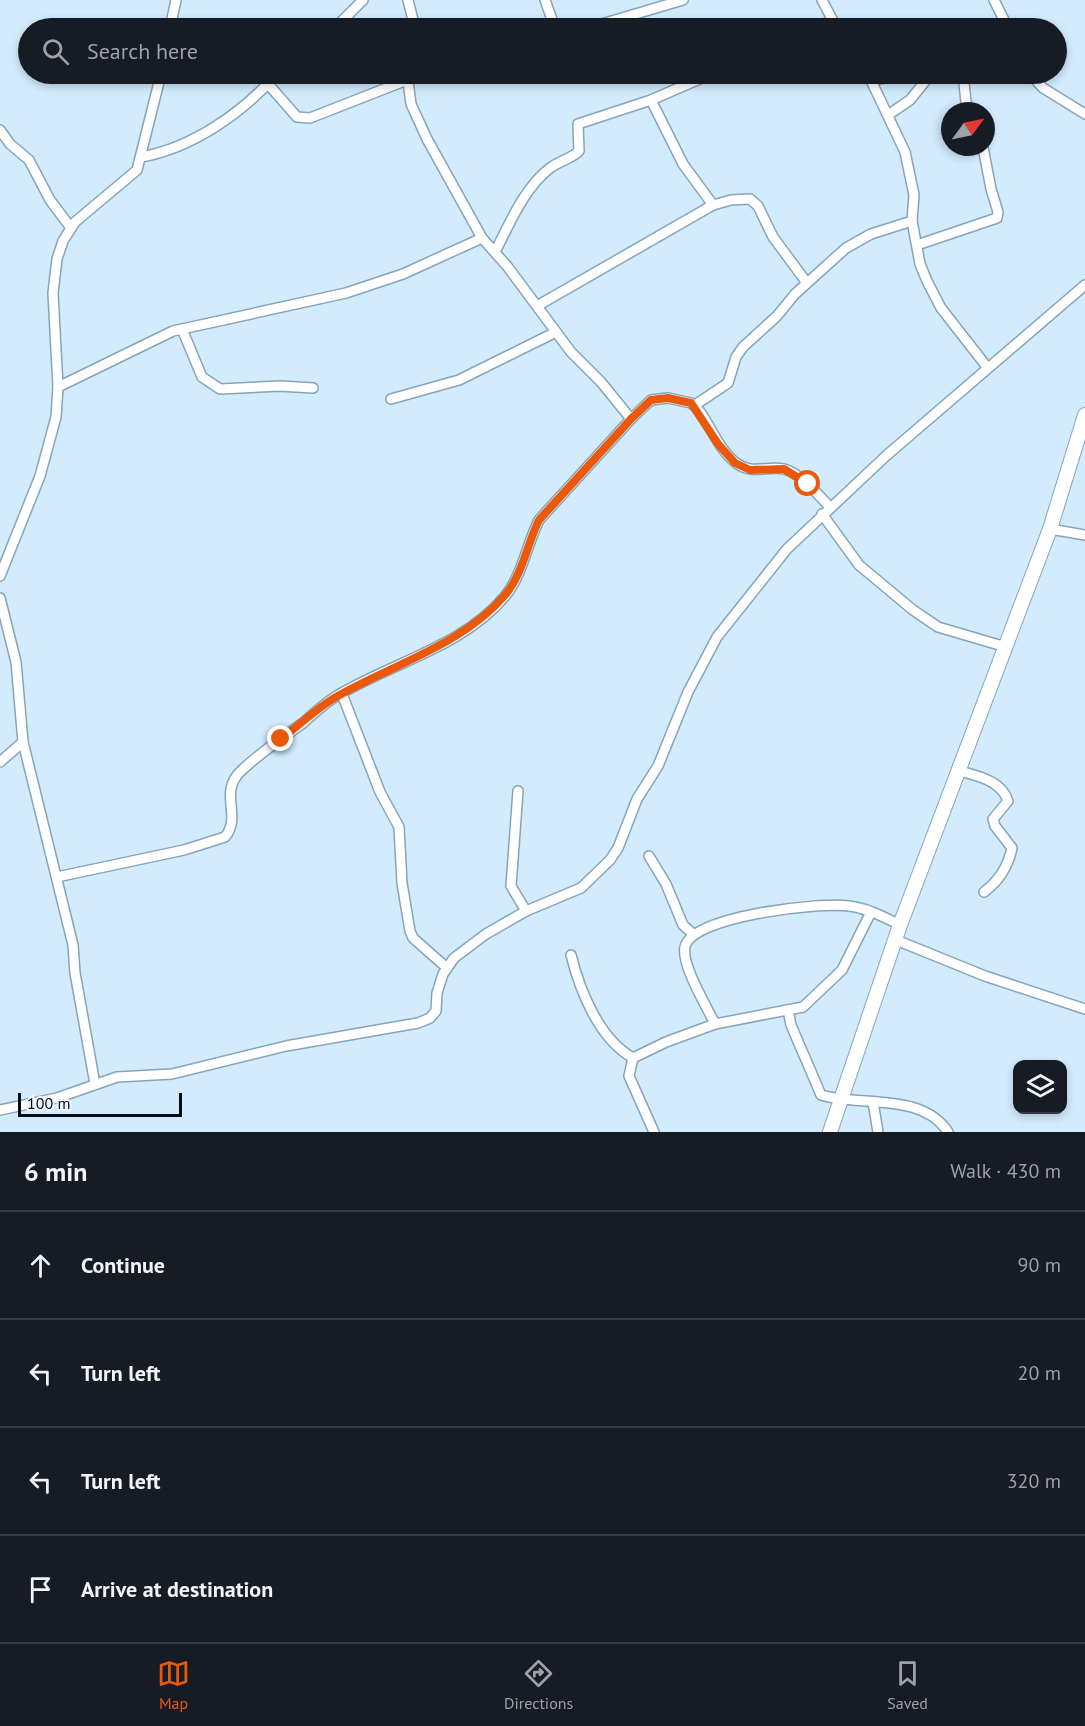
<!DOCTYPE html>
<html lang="en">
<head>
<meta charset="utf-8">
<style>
	:root { --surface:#171b24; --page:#242831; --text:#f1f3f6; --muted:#9ea1a6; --line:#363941; --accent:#ea580c }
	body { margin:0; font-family:"PT Sans",sans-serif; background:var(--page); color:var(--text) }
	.controls { position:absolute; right:18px; bottom:18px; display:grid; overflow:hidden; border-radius:12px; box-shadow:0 3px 9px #0003 }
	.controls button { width:54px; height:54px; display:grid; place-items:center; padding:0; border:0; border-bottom:2px solid var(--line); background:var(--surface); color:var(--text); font:30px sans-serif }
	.compass { position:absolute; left:941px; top:102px; width:54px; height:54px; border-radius:50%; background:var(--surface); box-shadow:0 3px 9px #0003; rotate:57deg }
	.scale { position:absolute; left:18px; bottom:15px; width:164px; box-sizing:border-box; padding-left:6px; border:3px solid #040d15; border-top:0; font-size:16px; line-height:21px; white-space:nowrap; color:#040d15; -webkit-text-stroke:4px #eff5fa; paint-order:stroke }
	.stop { position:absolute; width:18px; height:18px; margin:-14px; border:4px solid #ea580c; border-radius:50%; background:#fff }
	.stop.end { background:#ea580c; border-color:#fff; box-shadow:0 2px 6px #0008 }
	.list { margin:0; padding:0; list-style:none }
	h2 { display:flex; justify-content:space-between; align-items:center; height:78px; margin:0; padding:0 24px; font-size:26px }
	h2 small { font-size:20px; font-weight:400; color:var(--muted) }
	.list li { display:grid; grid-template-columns:39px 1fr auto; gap:18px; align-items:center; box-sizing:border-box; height:108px; padding:0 24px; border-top:2px solid var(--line) }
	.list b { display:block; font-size:22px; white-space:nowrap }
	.list em { font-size:20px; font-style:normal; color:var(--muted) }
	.icon { flex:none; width:33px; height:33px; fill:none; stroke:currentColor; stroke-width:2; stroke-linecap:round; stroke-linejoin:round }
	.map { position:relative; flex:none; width:1085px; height:1132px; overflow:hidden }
	.search { position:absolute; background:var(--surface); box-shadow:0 3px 9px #0003; left:18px; right:18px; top:18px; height:66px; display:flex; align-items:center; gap:15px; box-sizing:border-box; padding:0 21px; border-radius:33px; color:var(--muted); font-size:22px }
	.sheet { height:510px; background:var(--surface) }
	nav { display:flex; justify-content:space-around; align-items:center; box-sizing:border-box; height:84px; border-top:2px solid var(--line); background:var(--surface); font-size:16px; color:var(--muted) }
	nav a { display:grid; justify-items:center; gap:3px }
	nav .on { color:var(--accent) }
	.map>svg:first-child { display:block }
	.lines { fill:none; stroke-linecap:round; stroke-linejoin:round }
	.street-casing { stroke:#86a4ba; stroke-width:12 }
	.secondary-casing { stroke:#86a4ba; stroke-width:16 }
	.street { stroke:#fff; stroke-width:9 }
	.secondary { stroke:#fff; stroke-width:14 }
	.route { stroke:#ea580c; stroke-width:8 }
</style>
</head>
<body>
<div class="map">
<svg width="1085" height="1132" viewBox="0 0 1085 1132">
	<rect width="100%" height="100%" fill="#d2ebfd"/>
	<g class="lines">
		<!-- street casing -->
		<g class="street-casing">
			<g id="street">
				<path d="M408 0 415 28"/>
				<path d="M545 0 555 28"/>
				<path d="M822 0 833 21"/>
				<path d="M994 0 1008 28"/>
				<path d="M170 28 176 0"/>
				<path d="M335 28 363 0"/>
				<path d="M588 28 683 0"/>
				<path d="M810 28 833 21 838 28"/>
				<path d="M407 74 411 104 427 139 482 238 507 266 571 352 601 382 631 419"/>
				<path d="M868 74 905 152 914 195 912 221 920 264 927 281 941 308 987 367"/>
				<path d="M963 74 967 111"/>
				<path d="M1030 74 1043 88 1085 114"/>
				<path d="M871 81 903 74"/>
				<path d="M268 84 297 117 310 118 407 80"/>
				<path d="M651 100 683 164 713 205"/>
				<path d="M888 115 910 100 931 74"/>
				<path d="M0 130 10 144 29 160 50 200 71 228"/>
				<path d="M141 157C193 148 243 112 277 74"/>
				<path d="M917 245 997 218 998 212 991 189 983 147"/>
				<path d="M495 252C510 223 524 188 550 168 559 161 571 159 579 151L578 124 651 100 711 74"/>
				<path d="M537 306 713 205 731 200 750 199 758 206 773 237 807 283"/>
				<path d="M182 329 202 377 220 389 280 386 313 388"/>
				<path d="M58 387 173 331 346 293 403 274 482 238"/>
				<path d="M391 399 459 380 556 332"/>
				<path d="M695 405 728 383 736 357 743 347 777 316 795 294 846 248 871 234 912 221"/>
				<path d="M822 514 859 565 913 610 938 627 1006 647"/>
				<path d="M1050 529 1085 535"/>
				<path d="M0 576 40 476 56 417 58 387 53 293 57 259 63 241 75 222 137 170 161 74"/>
				<path d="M0 598 16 662 23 742 0 762"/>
				<path d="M342 694 380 792 399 827 402 883 410 931 413 938 447 968"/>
				<path d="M23 742 73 945 75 973 95 1084"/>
				<path d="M957 770C975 776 1001 779 1008 801L993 819 995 826 1012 848C1008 867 999 881 984 892"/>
				<path d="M518 791 511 886 526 911"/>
				<path d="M649 856 666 884 683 925 693 934"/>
				<path d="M57 877 184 850 225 837C243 815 217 793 242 770 260 753 282 738 303 723 313 714 324 704 335 697 390 663 464 647 506 595 523 573 527 544 539 520L631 419 651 400 668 398 691 403C706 412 716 448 735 462 752 476 767 465 784 469 802 474 817 494 830 507"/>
				<path d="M896 940 985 976 1085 1009"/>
				<path d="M571 955C580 991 599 1039 633 1058"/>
				<path d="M788 1010 791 1025 821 1095C861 1107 922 1092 948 1132"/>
				<path d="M715 1024C707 1007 681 965 685 947 691 916 820 902 849 906 867 908 884 917 900 925"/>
				<path d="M873 1102 878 1132"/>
				<path d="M0 1110 57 1098 117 1077 172 1074 286 1046 418 1023 430 1018 436 1011 437 993 443 974 454 958 486 934 526 911 581 888 610 860 618 848 637 799 658 766 688 692 717 637 787 549 887 455 1085 285"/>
				<path d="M654 1132 629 1076 633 1058 666 1042 715 1024 803 1007 842 970 871 912"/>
			</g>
		</g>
		<!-- secondary casing -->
		<g class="secondary-casing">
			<path id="secondary" d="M830 1132 900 925 1050 529 1085 415"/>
		</g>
		<!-- street -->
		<use href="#street" class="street"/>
		<!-- secondary -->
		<use href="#secondary" class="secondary"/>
	</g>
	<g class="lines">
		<!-- route -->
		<path class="route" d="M281 739C299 725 317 708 336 697 391 665 463 645 505 595 523 574 527 544 539 520L631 419 651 400 668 398 691 403 718 444 735 463 750 470 784 469 808 484"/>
	</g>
</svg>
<div class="controls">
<button><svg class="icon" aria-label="layers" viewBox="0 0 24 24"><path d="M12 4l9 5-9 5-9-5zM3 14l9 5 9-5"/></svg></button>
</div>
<svg class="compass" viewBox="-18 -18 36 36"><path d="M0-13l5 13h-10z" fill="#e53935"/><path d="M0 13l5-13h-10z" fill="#9ea1a6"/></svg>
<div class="scale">100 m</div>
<div class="stop" style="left:808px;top:484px"></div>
<div class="stop end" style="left:281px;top:739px"></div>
<div class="search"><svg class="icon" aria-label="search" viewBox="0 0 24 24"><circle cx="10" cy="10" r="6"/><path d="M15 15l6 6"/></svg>Search here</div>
</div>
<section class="sheet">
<h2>6 min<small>Walk · 430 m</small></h2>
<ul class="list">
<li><svg class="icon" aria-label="ahead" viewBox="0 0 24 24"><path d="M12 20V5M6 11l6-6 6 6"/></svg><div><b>Continue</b></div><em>90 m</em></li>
<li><svg class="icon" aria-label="left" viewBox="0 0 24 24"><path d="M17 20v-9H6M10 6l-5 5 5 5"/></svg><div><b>Turn left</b></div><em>20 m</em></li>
<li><svg class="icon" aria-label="left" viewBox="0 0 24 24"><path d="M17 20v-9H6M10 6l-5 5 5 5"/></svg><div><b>Turn left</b></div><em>320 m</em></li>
<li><svg class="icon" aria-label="arrive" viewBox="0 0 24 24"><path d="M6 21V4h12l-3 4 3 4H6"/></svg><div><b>Arrive at destination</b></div></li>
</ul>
</section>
<nav>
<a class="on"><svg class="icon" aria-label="map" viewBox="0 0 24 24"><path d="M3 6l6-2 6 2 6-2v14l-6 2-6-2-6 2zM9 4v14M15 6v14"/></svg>Map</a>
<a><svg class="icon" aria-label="directions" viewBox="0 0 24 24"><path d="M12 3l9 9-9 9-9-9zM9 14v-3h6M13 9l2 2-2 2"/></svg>Directions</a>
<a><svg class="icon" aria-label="saved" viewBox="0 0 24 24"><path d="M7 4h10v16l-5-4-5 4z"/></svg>Saved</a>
</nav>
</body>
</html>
